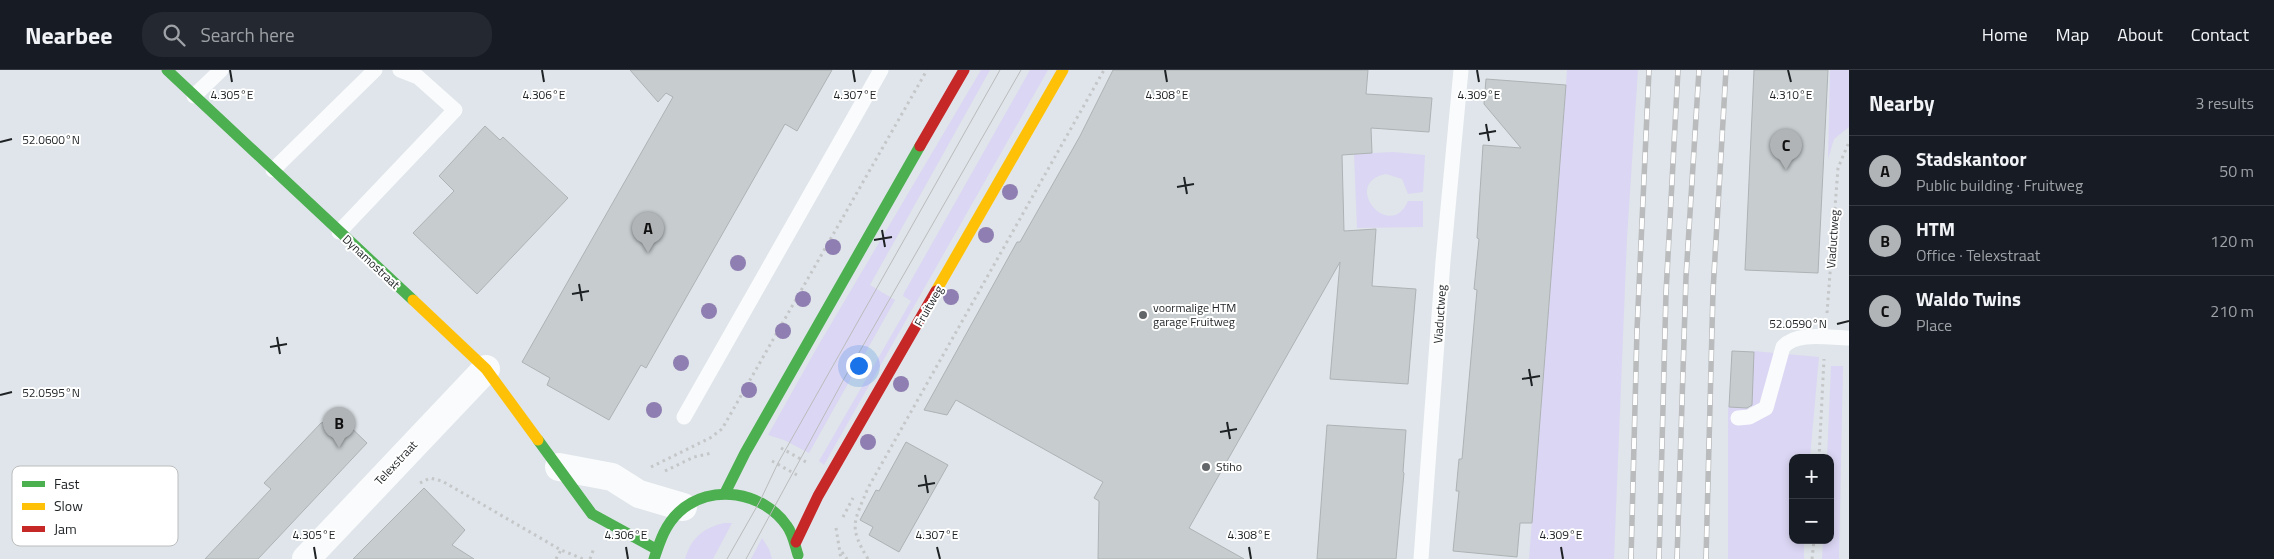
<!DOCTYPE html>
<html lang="en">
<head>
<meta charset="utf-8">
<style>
	:root { --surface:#171b24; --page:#242831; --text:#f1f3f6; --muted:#9ea1a6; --line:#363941; --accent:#b1b4b7 }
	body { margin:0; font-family:"Titillium Web",sans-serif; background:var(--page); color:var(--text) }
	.controls { position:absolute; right:15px; bottom:15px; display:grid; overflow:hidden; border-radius:10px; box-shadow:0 2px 8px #0003 }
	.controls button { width:45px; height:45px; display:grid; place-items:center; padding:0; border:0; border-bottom:1px solid var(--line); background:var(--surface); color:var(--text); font:25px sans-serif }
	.you { position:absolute; left:858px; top:295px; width:18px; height:18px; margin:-12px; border:4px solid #fff; border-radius:50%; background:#1a73e8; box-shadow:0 0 0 8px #1a73e833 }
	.badge { display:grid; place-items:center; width:32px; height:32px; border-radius:50%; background:var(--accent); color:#111; font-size:16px; font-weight:700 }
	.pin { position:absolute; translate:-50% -41px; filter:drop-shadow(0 1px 2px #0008) }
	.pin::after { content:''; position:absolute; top:26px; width:18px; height:15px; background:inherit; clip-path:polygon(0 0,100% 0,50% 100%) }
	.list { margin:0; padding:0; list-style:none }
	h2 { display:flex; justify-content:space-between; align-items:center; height:65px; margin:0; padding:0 20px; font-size:21px }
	h2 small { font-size:16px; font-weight:400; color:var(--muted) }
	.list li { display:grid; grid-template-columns:32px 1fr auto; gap:15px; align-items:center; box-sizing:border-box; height:70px; padding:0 20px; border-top:1px solid var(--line) }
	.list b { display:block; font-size:19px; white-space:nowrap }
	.list p { margin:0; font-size:16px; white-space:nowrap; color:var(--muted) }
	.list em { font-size:16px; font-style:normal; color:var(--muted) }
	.icon { flex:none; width:28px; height:28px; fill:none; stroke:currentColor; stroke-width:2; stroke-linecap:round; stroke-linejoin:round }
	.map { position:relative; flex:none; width:1849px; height:489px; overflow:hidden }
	header { display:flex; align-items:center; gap:30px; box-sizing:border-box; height:70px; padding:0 25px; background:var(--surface); border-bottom:1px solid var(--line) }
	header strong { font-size:24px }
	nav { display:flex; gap:28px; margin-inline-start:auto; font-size:18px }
	.search { width:350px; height:45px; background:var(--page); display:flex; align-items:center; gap:12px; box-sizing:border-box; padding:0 18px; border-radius:20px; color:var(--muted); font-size:19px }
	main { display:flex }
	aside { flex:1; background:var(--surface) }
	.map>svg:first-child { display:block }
	.green { fill:#dbd6f3 }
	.building { fill:#c7cdcf; stroke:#adb2b5 }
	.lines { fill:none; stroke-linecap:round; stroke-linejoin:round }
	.path { stroke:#c4c6c8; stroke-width:3; stroke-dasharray:2.5 4; stroke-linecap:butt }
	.lane { stroke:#fafbfc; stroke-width:15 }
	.street { stroke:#fafbfc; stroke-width:28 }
	.fast { stroke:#4caf50; stroke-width:11 }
	.slow { stroke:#ffc107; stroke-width:11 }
	.jam { stroke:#c62828; stroke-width:11 }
	.tram { stroke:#babbbc; stroke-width:1 }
	.rail-casing { stroke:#babbbc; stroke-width:5.5 }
	.rail { stroke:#fff; stroke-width:4; stroke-dasharray:11; stroke-linecap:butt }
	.tree { fill:#8f7eb1 }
	.ticks { fill:none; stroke:#1e2224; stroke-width:2 }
	.poi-dot { fill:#626669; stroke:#fff; stroke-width:2 }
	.labels { text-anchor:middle; stroke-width:4; stroke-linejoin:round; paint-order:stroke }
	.street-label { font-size:12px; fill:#1e2224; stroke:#fff }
	.poi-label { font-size:12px; fill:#1e2224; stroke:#fff; text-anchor:start }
	.key { fill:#fff; stroke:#bcbdbd; stroke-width:1 }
	.key-label { font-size:14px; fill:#1e2224 }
	.ticks-label { font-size:12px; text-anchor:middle; fill:#1e2224; stroke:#fff; stroke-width:4; stroke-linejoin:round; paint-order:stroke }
</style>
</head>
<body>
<header>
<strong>Nearbee</strong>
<div class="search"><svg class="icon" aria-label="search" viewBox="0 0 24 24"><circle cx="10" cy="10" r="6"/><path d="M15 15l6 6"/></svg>Search here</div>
<nav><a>Home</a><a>Map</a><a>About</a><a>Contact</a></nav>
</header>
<main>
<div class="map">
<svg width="1849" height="489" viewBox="0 0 1849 489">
	<rect width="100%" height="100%" fill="#dfe5ea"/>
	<!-- green -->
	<g class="green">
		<path d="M981 0H990L870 215 895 230 809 383 784 370 768 365 815 281Z"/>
		<path d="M1030 0H1048L824 395 819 391 911 231 903 226 904 223Z"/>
		<path d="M1567 0H1638L1627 168 1614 489H1529Z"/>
		<path d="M1830 0H1849V57L1834 69 1828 89Z"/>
		<path d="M1393 82 1425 85 1423 122 1408 124 1402 109 1386 104C1340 113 1390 173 1408 131H1423V157L1357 158 1354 84Z"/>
		<path d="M1754 281 1819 287 1810 388H1793V470H1804V489H1728V337L1751 338Z"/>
		<path d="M1831 296H1843L1839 489H1822L1823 470H1830V388H1827Z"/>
		<path d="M724 453H732L713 489H685C691 468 703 458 724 453Z"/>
		<path d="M762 468 769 479 772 489H751Z"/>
	</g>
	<!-- building -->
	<g class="building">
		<path d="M630 0H832L797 61 785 54 646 298 641 295 609 350 547 315 550 308 522 292 673 27 666 23 658 32Z"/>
		<path d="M1113 0H1368L1366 24 1432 28 1429 62 1371 58 1372 83 1342 85 1344 161 1376 159 1372 216 1416 219 1408 314 1330 309 1340 192 1189 458 1244 489H1098L1099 431 1094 428 1103 412 956 330 947 345 924 340 1017 172H1020L1080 66Z"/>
		<path d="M1754 0H1828L1818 203 1745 200Z"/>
		<path d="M1486 9 1566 15 1532 453H1520L1517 487 1453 481 1459 421H1456L1459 389H1462L1477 220 1474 219 1479 169 1477 168 1483 75 1521 78 1484 34Z"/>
		<path d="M485 56 500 70 503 67 568 128 477 224 413 163 454 121 439 106Z"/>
		<path d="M1732 281 1754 282 1752 335 1747 338 1729 337Z"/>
		<path d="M342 349 367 373 258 489H205L271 419 264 413 321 353Z"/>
		<path d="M1327 355 1406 360 1403 402 1404 403 1396 489H1317Z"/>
		<path d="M906 372 948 395 899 482 869 465 873 457 860 450 876 420 879 421Z"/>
		<path d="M424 418 465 460 452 475 474 489H353Z"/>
	</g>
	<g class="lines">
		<!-- path -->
		<g class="path">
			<path d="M1827 243 1838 98 1849 72"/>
			<path d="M781 378 806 392"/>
			<path d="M1819 388 1824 289"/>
			<path d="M772 391 797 405"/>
			<path d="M651 397 710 368 722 359 927 0"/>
			<path d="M665 401 694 387 712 383"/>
			<path d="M420 413 430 408 442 411 561 480 583 489"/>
			<path d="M843 447 853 428"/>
			<path d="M836 458 841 489"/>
			<path d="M842 482 847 489"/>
			<path d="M556 489 561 480"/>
			<path d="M590 489 594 478"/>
			<path d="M868 489C848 456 854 452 868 418L1104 0"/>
			<path d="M1812 489 1814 470"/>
		</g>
		<!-- lane -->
		<g class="lane">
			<path d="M194 26 221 0"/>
			<path d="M273 100 375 0"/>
			<path d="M339 162 455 40 418 7 400 0"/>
			<path d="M684 347 881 0"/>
			<path d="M1738 348 1749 347 1766 338 1783 277C1797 261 1829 268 1849 268"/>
			<path d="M1421 489 1443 191 1461 0"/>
		</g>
		<!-- street -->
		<g class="street">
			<path d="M559 397 612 407 639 424 683 437"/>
			<path d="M306 489 486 299"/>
		</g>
		<!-- fast -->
		<g class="fast">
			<path d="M167 0 413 230"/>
			<path d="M538 370 592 444 656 479"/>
			<path d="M725 423 745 383 920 76"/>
			<path d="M654 489C660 471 665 455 679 442 711 412 764 422 787 456 793 464 795 476 798 485"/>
		</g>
		<!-- slow -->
		<g class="slow">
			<path d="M936 221 1063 0"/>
			<path d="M413 230 486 299 538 370"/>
		</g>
		<!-- jam -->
		<g class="jam">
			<path d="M920 76 964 0"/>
			<path d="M796 472 818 426 936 221"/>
		</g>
		<!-- tram -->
		<g class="tram">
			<path d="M727 489 760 431 778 393 1000 0"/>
			<path d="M746 489 845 307 1021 0"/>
		</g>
		<!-- rail casing -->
		<g class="rail-casing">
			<g id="rail">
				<path d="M1631 489 1637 260 1649 0"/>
				<path d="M1659 489 1666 223 1678 0"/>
				<path d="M1677 489 1686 207 1699 0"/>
				<path d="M1706 489 1713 221 1726 0"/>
			</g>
		</g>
		<!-- rail -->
		<use href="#rail" class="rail"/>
	</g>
	<!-- trees -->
	<g class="tree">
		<circle cx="1010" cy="122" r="8"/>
		<circle cx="986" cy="165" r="8"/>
		<circle cx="833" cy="177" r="8"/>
		<circle cx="738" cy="193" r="8"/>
		<circle cx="951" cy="227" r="8"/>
		<circle cx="803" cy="229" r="8"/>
		<circle cx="709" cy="241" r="8"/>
		<circle cx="783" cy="261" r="8"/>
		<circle cx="681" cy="293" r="8"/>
		<circle cx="901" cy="314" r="8"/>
		<circle cx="749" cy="320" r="8"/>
		<circle cx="654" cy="340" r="8"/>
		<circle cx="868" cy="372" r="8"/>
	</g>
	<!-- ticks -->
	<path class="ticks" d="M230 0 232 12M542 0 544 12M853 0 855 12M1165 0 1167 12M1477 0 1479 12M1788 0 1791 12M1486 54 1489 71M1479 64 1496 61M0 72 12 69M1184 107 1187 124M1177 117 1194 114M882 160 885 177M874 170 892 167M579 214 582 231M572 224 589 221M1837 254 1849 251M277 267 280 284M270 277 287 274M1529 299 1532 316M1522 309 1540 306M0 325 12 322M1227 352 1230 369M1220 362 1237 359M925 405 928 423M918 416 935 413M314 477 316 489M626 477 628 489M937 477 940 489M1249 477 1251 489M1561 477 1563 489"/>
	<!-- markers -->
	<g class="poi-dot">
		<circle cx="1143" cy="245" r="5"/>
		<circle cx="1206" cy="397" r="5"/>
	</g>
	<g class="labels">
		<!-- street labels -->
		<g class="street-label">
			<text transform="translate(1833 169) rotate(-86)" y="4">Viaductweg</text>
			<text transform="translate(371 192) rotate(43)" y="4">Dynamostraat</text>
			<text transform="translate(929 236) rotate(-60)" y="4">Fruitweg</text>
			<text transform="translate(1440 244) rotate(-86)" y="4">Viaductweg</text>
			<text transform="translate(396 393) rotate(-47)" y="4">Telexstraat</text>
		</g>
		<!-- poi labels -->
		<g class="poi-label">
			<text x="1153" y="242">voormalige HTM<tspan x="1153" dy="14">garage Fruitweg</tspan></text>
			<text x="1216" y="401">Stiho</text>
		</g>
	</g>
	<!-- legend -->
	<rect x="12" y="396" width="166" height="80" rx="8" class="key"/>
	<rect x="22" y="411" width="23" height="6" fill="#4caf50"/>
	<rect x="22" y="433" width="23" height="7" fill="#ffc107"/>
	<rect x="22" y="456" width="23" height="6" fill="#c62828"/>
	<g class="key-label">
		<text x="54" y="419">Fast</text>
		<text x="54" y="441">Slow</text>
		<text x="54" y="464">Jam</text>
	</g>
	<g class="ticks-label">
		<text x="232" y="29">4.305°E</text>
		<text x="544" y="29">4.306°E</text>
		<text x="855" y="29">4.307°E</text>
		<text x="1167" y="29">4.308°E</text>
		<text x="1479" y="29">4.309°E</text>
		<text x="1791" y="29">4.310°E</text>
		<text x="51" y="74">52.0600°N</text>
		<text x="1798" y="258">52.0590°N</text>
		<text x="51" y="327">52.0595°N</text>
		<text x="314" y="469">4.305°E</text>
		<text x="626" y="469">4.306°E</text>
		<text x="937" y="469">4.307°E</text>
		<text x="1249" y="469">4.308°E</text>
		<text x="1561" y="469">4.309°E</text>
	</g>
</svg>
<div class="controls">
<button>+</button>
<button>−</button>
</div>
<div class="you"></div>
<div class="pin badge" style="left:648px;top:183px">A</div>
<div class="pin badge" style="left:339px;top:378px">B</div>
<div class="pin badge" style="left:1786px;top:100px">C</div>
</div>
<aside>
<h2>Nearby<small>3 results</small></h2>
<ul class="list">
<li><span class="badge">A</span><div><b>Stadskantoor</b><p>Public building · Fruitweg</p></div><em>50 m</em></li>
<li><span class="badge">B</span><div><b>HTM</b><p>Office · Telexstraat</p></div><em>120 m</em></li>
<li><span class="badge">C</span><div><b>Waldo Twins</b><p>Place</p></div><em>210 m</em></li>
</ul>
</aside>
</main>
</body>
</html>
